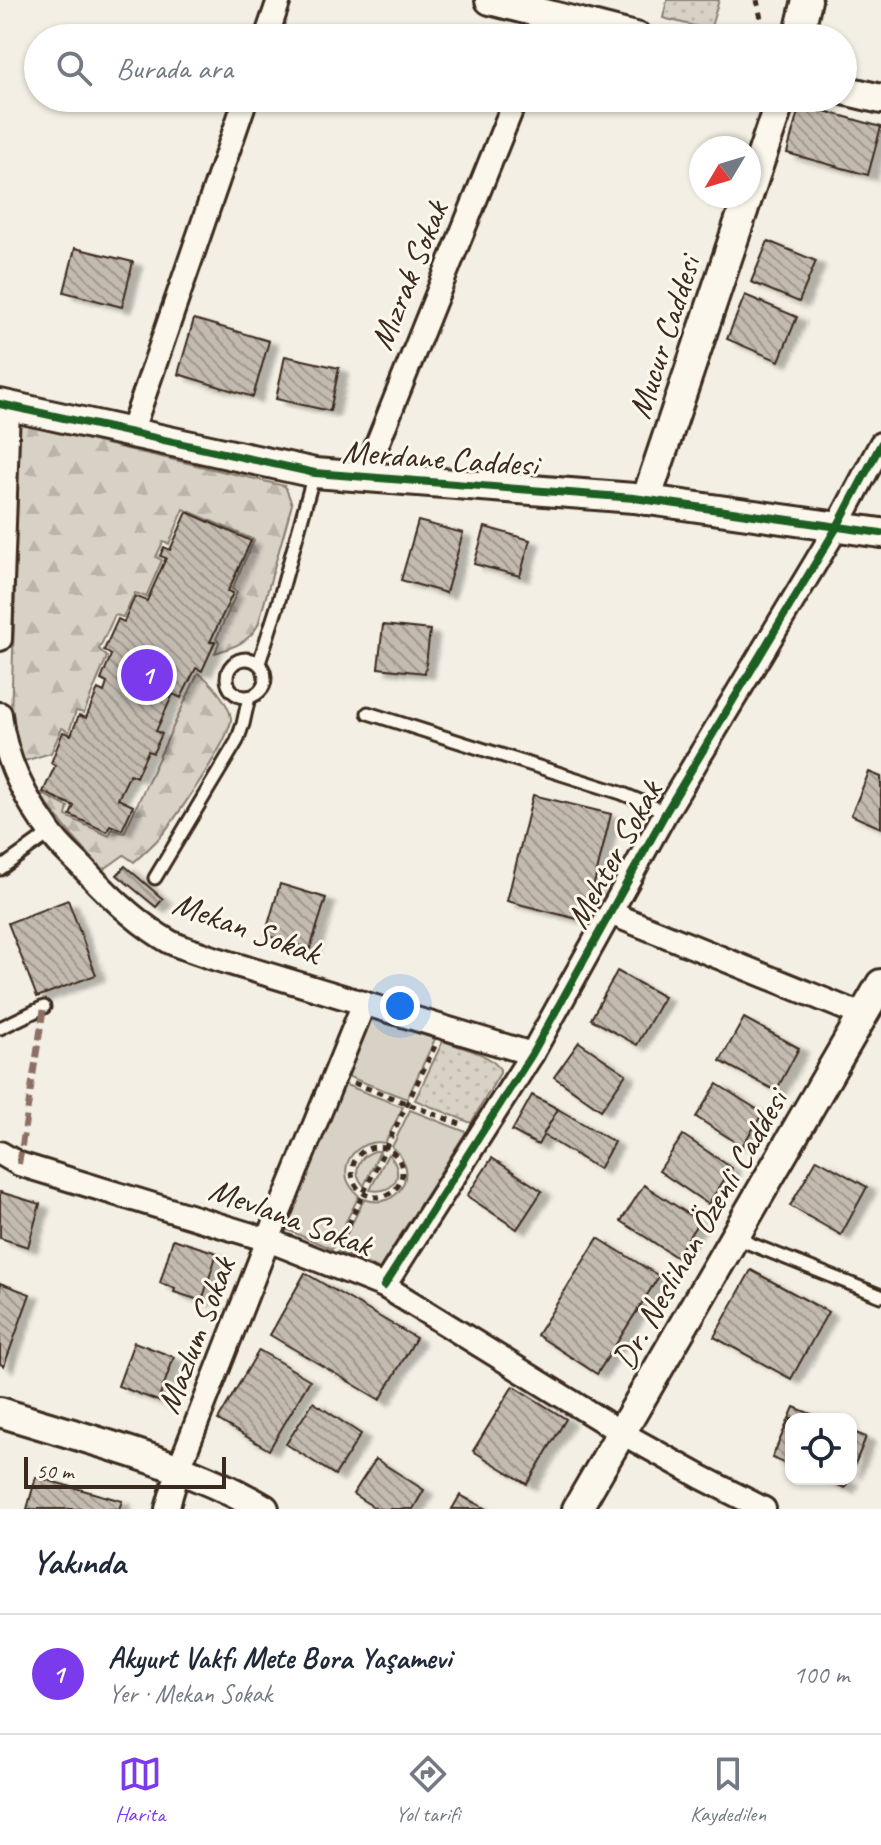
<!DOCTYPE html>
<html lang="tr">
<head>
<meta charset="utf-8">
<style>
	:root { --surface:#fff; --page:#f6f6f7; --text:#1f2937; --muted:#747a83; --line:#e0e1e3; --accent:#7c3aed }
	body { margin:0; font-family:Caveat,sans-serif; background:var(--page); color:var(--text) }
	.controls { position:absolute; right:24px; bottom:24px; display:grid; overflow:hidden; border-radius:16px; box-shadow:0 2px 6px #0004 }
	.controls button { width:72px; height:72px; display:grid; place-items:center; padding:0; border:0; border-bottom:2px solid var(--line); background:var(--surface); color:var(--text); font:40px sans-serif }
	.compass { position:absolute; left:689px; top:136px; width:72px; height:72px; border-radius:50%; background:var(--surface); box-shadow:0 2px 6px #0004; rotate:232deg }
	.scale { position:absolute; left:24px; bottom:20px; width:202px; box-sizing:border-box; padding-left:8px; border:4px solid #3b2a1e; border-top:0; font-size:22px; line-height:28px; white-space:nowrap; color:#3b2a1e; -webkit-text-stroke:6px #fbf7ec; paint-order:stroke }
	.you { position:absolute; left:400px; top:1006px; width:28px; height:28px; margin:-20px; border:6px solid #fff; border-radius:50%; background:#1a73e8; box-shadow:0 0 0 12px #1a73e833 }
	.badge { display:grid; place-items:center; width:52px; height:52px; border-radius:50%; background:var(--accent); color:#fff; font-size:26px; font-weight:700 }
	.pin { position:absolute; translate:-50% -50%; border:4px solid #fff; box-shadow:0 2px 8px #0006 }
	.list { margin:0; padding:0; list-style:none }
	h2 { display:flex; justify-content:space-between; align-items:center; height:104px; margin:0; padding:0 32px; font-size:34px }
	h2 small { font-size:26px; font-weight:400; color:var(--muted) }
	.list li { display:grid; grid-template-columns:52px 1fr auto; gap:24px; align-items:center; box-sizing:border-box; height:120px; padding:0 32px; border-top:2px solid var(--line) }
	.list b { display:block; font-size:30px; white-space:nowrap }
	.list p { margin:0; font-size:26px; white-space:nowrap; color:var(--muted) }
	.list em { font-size:26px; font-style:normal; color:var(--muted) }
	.icon { flex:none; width:44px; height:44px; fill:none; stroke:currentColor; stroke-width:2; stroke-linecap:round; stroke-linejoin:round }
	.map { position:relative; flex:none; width:881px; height:1509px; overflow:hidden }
	.search { position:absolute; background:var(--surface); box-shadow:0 2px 6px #0004; left:24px; right:24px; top:24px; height:88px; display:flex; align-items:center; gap:20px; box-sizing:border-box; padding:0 28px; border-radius:44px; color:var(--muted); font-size:30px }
	.sheet { height:224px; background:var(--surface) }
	nav { display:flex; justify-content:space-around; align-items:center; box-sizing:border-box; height:112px; border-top:2px solid var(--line); background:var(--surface); font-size:22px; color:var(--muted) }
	nav a { display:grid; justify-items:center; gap:4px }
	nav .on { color:var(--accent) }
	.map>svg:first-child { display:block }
	.green { fill:#d8d1c6; stroke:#8a7e72; stroke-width:2 }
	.forest { fill:url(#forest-firs); stroke:#8a7e72; stroke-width:2 }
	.park { fill:url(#park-dots); stroke:#8a7e72; stroke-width:2 }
	.building { fill:url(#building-back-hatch); stroke:#3b2a1e; stroke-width:2; filter:url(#shadow) }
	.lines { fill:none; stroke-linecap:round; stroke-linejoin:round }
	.service-casing { stroke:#3b2a1e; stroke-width:17 }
	.minor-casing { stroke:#3b2a1e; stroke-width:28 }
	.tertiary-casing { stroke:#3b2a1e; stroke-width:34 }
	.path { stroke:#3b2a1e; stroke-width:5; stroke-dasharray:6 6; stroke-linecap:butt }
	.service { stroke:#fbf7ec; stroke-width:11 }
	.minor { stroke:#fbf7ec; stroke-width:22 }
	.tertiary { stroke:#fbf7ec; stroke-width:28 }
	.quiet { stroke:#8d6e63; stroke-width:6; stroke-dasharray:12 6; stroke-linecap:butt }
	.cycleway-casing { stroke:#fbf7ec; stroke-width:13 }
	.cycleway { stroke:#1b5e20; stroke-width:8 }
	.labels { text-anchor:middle; stroke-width:6; stroke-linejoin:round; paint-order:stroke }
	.street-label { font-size:34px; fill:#3b2a1e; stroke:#fbf7ec }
</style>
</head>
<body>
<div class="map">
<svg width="881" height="1509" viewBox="0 0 881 1509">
	<defs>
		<pattern id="forest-firs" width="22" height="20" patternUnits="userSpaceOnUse" patternTransform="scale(2)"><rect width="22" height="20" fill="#d8d1c6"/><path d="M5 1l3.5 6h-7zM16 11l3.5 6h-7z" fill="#bab4aa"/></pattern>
		<pattern id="park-dots" width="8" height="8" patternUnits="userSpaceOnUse" patternTransform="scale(2)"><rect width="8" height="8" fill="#d8d1c6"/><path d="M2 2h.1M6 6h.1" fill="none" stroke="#bab4aa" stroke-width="1.8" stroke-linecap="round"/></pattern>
		<pattern id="building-back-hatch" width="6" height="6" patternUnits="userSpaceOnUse" patternTransform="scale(2)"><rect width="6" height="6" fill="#c3bbb0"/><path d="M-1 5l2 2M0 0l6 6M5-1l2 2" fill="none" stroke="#a0988f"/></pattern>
		<filter id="shadow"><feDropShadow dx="9" dy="5" stdDeviation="2" flood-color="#0004"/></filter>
	</defs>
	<rect width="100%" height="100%" fill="#f3efe4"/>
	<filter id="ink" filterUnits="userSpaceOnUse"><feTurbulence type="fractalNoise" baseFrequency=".0125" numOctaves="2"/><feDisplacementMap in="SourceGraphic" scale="16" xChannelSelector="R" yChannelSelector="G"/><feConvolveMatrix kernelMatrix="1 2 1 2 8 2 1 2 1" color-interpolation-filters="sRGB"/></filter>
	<g filter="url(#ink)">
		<!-- green -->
		<g class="green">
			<path d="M371 1019H376L435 1039 407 1099 344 1075 368 1021Z"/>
			<path d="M341 1083 403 1107 385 1143C364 1139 342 1155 347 1179 349 1186 354 1191 359 1196L332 1249 285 1229Z"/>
			<path d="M410 1110 466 1132 379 1269 338 1252 364 1199C399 1212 421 1170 392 1147Z"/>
			<path d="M375 1151H380L364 1186C351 1172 358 1156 375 1151Z"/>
			<path d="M388 1154C406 1172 396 1195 370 1190Z"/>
		</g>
		<!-- forest -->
		<g class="forest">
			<path d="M20 424 285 486 292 504 258 625C248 643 234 647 215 653L219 642 216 639 237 592 232 589 254 540 184 509 169 544 163 542 156 557 162 560 146 597 135 593 123 617 115 615 99 649 107 657 84 713 76 711 69 732 62 728 51 753 21 762 13 735 11 717Z"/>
			<path d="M198 673C210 680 229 703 231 718 233 736 175 819 161 836 153 845 143 854 134 862L124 855 103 870 73 837 37 791 68 807 66 816 109 836 112 829 124 833Z"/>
		</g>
		<!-- park -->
		<g class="park">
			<path d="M667 0H719L710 30 663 18Z"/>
			<path d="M443 1041C462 1048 487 1052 500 1069V1073L471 1123 415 1100Z"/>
		</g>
		<!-- building -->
		<g class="building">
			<path d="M800 104 881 127 868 175 787 153Z"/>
			<path d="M768 241 816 261 799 302 751 282Z"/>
			<path d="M75 248 133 262 122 307 64 292Z"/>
			<path d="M745 295 797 317 779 361 727 339Z"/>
			<path d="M194 319 269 341 253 397 178 374Z"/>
			<path d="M285 356 339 368 330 411 276 399Z"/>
			<path d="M187 512 251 541 228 591 233 593 210 642H215L202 671 196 668 181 698 173 694 156 731 162 734 153 753 148 751 136 777 130 774 118 799 133 806 122 830 110 825 107 832 70 815 74 806 43 792 55 766 51 763 63 732 71 735 79 715 86 718 98 689 104 692 107 683 101 680 111 655 104 650 118 619 124 622 135 596 147 601 166 558 160 556 164 547 170 550Z"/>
			<path d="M418 521 463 533 446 593 401 580Z"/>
			<path d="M485 527 530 540 520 576 474 564Z"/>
			<path d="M383 625 430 630 425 673 378 668Z"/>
			<path d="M869 772 881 777V828L851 815Z"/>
			<path d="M533 795 611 814 585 921 507 901Z"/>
			<path d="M125 866 163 899 156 907 117 875Z"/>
			<path d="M280 884 326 898 310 949 265 935Z"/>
			<path d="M68 900 96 975 37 997 8 923Z"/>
			<path d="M617 971 664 997 637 1045 591 1019Z"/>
			<path d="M744 1018 799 1048 776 1091 720 1061Z"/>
			<path d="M579 1042 626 1074 601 1110 554 1077Z"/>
			<path d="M717 1084 763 1113 742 1146 696 1117Z"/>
			<path d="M532 1095 558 1109 538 1145 512 1131Z"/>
			<path d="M558 1109 614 1142 599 1169 543 1135Z"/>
			<path d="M683 1135 732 1168 708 1204 659 1171Z"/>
			<path d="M492 1158 542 1191 517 1229 467 1196Z"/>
			<path d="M817 1159 867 1187 841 1235 790 1206Z"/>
			<path d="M644 1185 699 1221 676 1257 621 1221Z"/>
			<path d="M0 1192 40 1204 28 1247 0 1238Z"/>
			<path d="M598 1238 659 1276 597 1374 537 1335Z"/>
			<path d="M173 1239 217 1253 202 1301 174 1292 175 1288 160 1283Z"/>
			<path d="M751 1270 828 1312 791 1379 714 1337Z"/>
			<path d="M305 1273 416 1338 380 1400 270 1335Z"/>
			<path d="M0 1283 30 1294 4 1366 0 1364Z"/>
			<path d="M134 1342 174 1357 158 1401 118 1386Z"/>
			<path d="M259 1350 310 1380 269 1450 218 1420Z"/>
			<path d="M513 1386 566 1419 527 1484 473 1451Z"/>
			<path d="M313 1402 361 1434 335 1475 286 1444Z"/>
			<path d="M794 1407 823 1419H791V1466L772 1458Z"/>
			<path d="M851 1431 866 1437 851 1474Z"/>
			<path d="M376 1459 424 1490 413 1509H377L353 1494Z"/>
			<path d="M36 1477 122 1501 119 1509H27Z"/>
			<path d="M823 1479H849L845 1488Z"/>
			<path d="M460 1495 486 1509H452Z"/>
		</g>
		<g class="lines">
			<!-- service casing -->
			<g class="service-casing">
				<g id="service">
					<circle cx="246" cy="678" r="19"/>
					<path d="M259 663 278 604 314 474"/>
					<path d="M368 713 621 793 666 812"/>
					<path d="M0 869 50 833"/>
					<path d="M155 878 237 741 243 724 249 697"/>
					<path d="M0 1028 44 1007"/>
					<path d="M736 1238 881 1296"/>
				</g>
			</g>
			<!-- minor casing -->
			<g class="minor-casing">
				<g id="minor">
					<path d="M266 38 279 0"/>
					<path d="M540 38 549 15"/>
					<path d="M131 433 246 98"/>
					<path d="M364 477 516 98"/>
					<path d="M0 639 8 407"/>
					<path d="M0 714C4 756 24 797 49 831 59 846 74 858 86 871 111 898 138 924 170 942 182 948 197 952 210 957L532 1054"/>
					<path d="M610 913 864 1016"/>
					<path d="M0 1153 19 1164 268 1240 384 1286 622 1433 701 1477 764 1509"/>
					<path d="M384 1286 532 1054 666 812 837 527 881 444"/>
					<path d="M167 1509 179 1468 268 1240 364 1003"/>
				</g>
			</g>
			<!-- tertiary casing -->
			<g class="tertiary-casing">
				<g id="tertiary">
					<path d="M490 0 639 38"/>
					<path d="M798 38 807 0"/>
					<path d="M843 90 881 99"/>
					<path d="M749 193 781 98"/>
					<path d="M0 404 315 473 634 498 881 533"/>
					<path d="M646 500 748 196"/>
					<path d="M0 1412C88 1440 184 1462 264 1509"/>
					<path d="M577 1509 881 984"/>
				</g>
			</g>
			<!-- path -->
			<g class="path">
				<path d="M757 0 765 38"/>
				<path d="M354 1083 460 1124"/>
				<circle cx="377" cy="1172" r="25"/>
				<path d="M338 1246 435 1046"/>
			</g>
			<!-- service -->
			<use href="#service" class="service"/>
			<!-- minor -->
			<use href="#minor" class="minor"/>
			<!-- tertiary -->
			<use href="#tertiary" class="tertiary"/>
			<!-- quiet -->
			<path class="quiet" d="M19 1164 44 1007"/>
			<!-- cycleway casing -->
			<g class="cycleway-casing">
				<g id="cycleway">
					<path d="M0 404 315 473 634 498 881 533"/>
					<path d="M384 1286 532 1054 666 812 837 527 881 444"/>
				</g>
			</g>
			<!-- cycleway -->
			<use href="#cycleway" class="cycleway"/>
		</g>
	</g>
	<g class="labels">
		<!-- street labels -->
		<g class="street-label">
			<text transform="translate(408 275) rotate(-68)" y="12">Mızrak Sokak</text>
			<text transform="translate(663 337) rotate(-72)" y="12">Mucur Caddesi</text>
			<text transform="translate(440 457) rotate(4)" y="12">Merdane Caddesi</text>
			<text transform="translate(613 854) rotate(-61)" y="12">Mehter Sokak</text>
			<text transform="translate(247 927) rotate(20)" y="12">Mekan Sokak</text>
			<text transform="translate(291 1216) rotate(20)" y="12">Mevlana Sokak</text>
			<text transform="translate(699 1229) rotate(-60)" y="12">Dr. Neslihan Özenli Caddesi</text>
			<text transform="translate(195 1335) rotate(-69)" y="12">Mazlum Sokak</text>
		</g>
	</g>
</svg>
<div class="controls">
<button><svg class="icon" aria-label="locate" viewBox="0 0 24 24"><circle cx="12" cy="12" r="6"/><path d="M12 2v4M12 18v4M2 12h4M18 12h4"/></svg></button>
</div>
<svg class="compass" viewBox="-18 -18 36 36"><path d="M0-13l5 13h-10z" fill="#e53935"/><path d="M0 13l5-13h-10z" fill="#747a83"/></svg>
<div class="scale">50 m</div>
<div class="you"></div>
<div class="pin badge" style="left:147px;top:675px">1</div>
<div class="search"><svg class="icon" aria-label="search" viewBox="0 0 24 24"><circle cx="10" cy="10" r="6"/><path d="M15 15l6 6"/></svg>Burada ara</div>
</div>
<section class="sheet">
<h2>Yakında<small></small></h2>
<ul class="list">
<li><span class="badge">1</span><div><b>Akyurt Vakfı Mete Bora Yaşamevi</b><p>Yer · Mekan Sokak</p></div><em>100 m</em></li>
</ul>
</section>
<nav>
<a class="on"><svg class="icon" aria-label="map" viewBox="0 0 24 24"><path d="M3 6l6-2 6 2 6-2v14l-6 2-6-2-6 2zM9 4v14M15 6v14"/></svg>Harita</a>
<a><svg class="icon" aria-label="directions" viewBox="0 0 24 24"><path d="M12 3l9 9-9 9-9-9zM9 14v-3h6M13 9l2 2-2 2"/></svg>Yol tarifi</a>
<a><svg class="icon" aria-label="saved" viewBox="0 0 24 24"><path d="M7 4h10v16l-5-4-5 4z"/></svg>Kaydedilen</a>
</nav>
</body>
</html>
